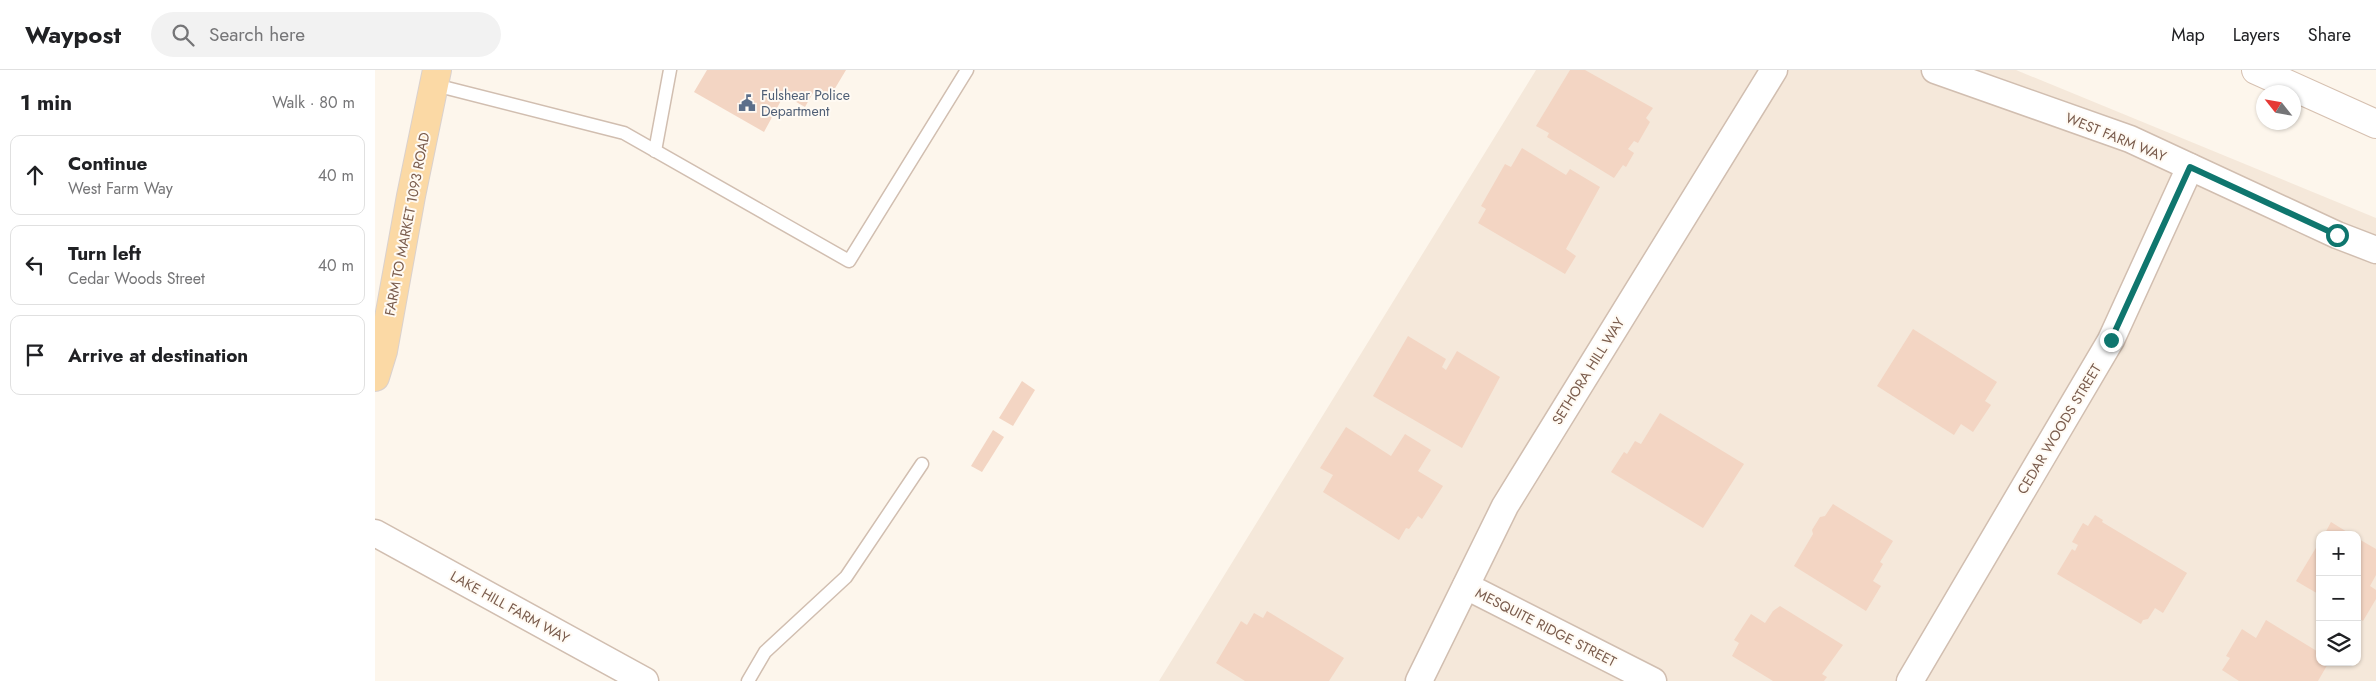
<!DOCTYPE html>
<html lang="en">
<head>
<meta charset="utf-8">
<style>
	:root { --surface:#fff; --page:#f2f2f2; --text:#202124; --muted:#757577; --line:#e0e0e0 }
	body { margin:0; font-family:Jost,sans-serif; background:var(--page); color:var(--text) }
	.controls { position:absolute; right:15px; bottom:15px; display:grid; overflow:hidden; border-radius:10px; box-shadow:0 1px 4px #0004 }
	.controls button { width:45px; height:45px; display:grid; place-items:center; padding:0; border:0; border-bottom:1px solid var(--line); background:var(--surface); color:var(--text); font:25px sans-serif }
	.compass { position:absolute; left:1881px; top:15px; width:45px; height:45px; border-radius:50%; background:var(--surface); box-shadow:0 1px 4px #0004; rotate:301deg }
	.stop { position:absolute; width:15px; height:15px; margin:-11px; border:4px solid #0f766e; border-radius:50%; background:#fff }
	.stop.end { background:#0f766e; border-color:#fff; box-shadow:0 1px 5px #0008 }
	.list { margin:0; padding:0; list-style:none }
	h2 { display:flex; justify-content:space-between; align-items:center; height:65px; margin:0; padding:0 20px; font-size:21px }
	h2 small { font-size:16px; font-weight:400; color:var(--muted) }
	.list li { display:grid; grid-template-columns:32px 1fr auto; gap:15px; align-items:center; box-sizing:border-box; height:80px; margin:0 10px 10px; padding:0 10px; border:1px solid var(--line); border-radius:10px }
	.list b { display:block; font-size:19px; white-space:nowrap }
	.list p { margin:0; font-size:16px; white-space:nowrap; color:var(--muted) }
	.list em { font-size:16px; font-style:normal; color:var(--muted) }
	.icon { flex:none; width:28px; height:28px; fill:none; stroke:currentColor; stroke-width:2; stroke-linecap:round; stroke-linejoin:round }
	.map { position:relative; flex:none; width:2001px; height:611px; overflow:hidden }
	header { display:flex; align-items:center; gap:30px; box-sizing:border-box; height:70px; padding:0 25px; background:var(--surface); border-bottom:1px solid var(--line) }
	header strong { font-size:24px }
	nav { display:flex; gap:28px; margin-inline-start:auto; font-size:18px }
	.search { width:350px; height:45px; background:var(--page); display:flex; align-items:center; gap:12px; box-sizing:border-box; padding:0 18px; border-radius:28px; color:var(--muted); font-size:19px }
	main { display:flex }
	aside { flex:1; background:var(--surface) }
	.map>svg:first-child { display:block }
	.residential { fill:#f5e8da; fill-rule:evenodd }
	.building { fill:#f3d5c3 }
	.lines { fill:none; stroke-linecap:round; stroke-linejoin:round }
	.lane-casing { stroke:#d1beb0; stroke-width:15 }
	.street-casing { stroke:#d1beb0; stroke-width:29 }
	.secondary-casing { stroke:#d6c0b0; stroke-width:30 }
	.primary-casing { stroke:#dad1cd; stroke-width:30 }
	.lane { stroke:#fff; stroke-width:12 }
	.street { stroke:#fff; stroke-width:26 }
	.secondary { stroke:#fff; stroke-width:28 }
	.primary { stroke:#fbd9a5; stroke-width:28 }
	.route { stroke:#0f766e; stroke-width:6 }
	.labels { text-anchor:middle; stroke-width:4; stroke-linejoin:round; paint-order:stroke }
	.service-label { font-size:14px; fill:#4e5e75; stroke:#fffaf3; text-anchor:start }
	.street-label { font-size:14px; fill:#7a5c4d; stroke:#fffaf3 }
</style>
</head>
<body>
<header>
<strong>Waypost</strong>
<div class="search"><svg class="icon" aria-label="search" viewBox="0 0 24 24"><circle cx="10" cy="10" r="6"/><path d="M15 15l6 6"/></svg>Search here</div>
<nav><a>Map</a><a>Layers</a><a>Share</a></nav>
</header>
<main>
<aside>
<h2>1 min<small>Walk · 80 m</small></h2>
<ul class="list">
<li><svg class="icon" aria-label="ahead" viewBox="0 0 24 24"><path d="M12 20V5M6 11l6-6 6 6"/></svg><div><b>Continue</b><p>West Farm Way</p></div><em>40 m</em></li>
<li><svg class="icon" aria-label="left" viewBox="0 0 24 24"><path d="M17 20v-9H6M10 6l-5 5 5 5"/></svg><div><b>Turn left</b><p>Cedar Woods Street</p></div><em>40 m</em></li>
<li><svg class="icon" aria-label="arrive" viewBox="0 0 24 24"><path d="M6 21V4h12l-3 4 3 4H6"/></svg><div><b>Arrive at destination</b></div></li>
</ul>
</aside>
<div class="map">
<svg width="2001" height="611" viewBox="0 0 2001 611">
	<rect width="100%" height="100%" fill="#fdf6ec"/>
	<!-- residential -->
	<path class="residential" d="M1161 0H1641L2001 148V611H784ZM1945 465H1982V592H1945Z"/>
	<!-- building -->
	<g class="building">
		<path d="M332 0H471L453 30 439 21 430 37 409 25 389 62 319 22Z"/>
		<path d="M1195 0H1210L1278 38 1271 48 1275 52 1263 73 1259 71 1253 79 1259 83 1251 97 1248 95 1239 108 1172 67 1174 63 1161 56Z"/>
		<path d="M1147 78 1191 105 1195 99 1225 117 1191 179 1201 186 1190 204 1103 153 1111 139 1106 136 1130 94 1136 97Z"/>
		<path d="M1538 259 1622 312 1610 331 1616 335 1598 362 1586 354 1579 365 1502 316Z"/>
		<path d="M1033 266 1071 289 1067 297 1071 300 1082 281 1125 307 1087 378 998 326Z"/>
		<path d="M647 311 660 320 638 356 624 348Z"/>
		<path d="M1285 343 1369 394 1328 458 1236 402 1249 382 1252 384 1260 371 1266 374Z"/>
		<path d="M971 357 1016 386 1030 364 1056 380 1043 401 1068 416 1047 449 1043 446 1034 459 1031 458 1024 470 948 422 958 405 945 398Z"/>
		<path d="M618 360 629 367 607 402 596 396Z"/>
		<path d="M1458 434 1518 471 1505 492 1508 494 1498 511 1506 516 1491 541 1419 496 1438 464 1437 460 1445 447 1450 446Z"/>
		<path d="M1720 445 1728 450 1727 452 1812 503 1788 543 1780 538 1773 549 1768 550 1766 554 1682 504 1697 479 1700 481 1703 475 1697 472 1708 453 1713 456Z"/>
		<path d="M1956 452 1977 465H1949Z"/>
		<path d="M1982 468 2001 479V505L1995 516 2001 520V529L1988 551 1982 547Z"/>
		<path d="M1945 471V525L1921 511Z"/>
		<path d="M1405 536 1468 575 1447 604 1452 607 1449 611H1398L1357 586 1364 573 1359 570 1376 544 1390 553 1398 541Z"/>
		<path d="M892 541 969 588 954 611H870L841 593 866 551 872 555 879 543 888 548Z"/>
		<path d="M1891 550 1945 583V592H1954L1943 611H1864L1847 600 1855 588 1851 586 1867 559 1881 568Z"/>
	</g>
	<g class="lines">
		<!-- lane casing -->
		<g class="lane-casing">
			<g id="lane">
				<path d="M60 15 249 63 474 191 592 0"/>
				<path d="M280 81 295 0"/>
				<path d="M373 611 390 582 471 507 547 394"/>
			</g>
		</g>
		<!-- street casing -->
		<g class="street-casing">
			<g id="street">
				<path d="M1560 0 1755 69 1962 165 2001 180"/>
				<path d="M0 463 270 611"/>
				<path d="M1091 516 1278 611"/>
				<path d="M1044 611 1130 436 1399 0"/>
				<path d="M1535 611 1736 270 1815 97"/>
			</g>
		</g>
		<!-- secondary casing -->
		<g class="secondary-casing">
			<path id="secondary" d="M1881 0 2001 54"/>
		</g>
		<!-- primary casing -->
		<g class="primary-casing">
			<path id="primary" d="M0 307 8 281 36 126 62 0"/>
		</g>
		<!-- lane -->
		<use href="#lane" class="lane"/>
		<!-- street -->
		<use href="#street" class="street"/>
		<!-- secondary -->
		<use href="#secondary" class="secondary"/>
		<!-- primary -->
		<use href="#primary" class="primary"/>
	</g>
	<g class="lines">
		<!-- route -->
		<path class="route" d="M1736 270 1815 97 1962 165"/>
	</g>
	<!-- icons -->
	<defs>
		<g id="civic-bare" transform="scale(1.35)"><path d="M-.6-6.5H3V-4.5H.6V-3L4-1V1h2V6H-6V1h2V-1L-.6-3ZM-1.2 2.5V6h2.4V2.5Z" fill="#5c6f8a" stroke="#fffaf3" stroke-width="2.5" paint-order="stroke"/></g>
	</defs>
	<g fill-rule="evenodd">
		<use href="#civic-bare" x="372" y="33"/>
	</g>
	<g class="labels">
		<!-- service labels -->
		<g class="service-label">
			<text x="386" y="30">Fulshear Police<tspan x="386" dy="16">Department</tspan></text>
		</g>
		<!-- street labels -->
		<g class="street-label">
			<text transform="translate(1741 67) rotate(22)" y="5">WEST FARM WAY</text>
			<text transform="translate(32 154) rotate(-79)" y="5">FARM TO MARKET 1093 ROAD</text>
			<text transform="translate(1213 301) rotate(-58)" y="5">SETHORA HILL WAY</text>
			<text transform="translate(1684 359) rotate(-59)" y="5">CEDAR WOODS STREET</text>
			<text transform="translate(135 537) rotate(29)" y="5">LAKE HILL FARM WAY</text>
			<text transform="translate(1171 557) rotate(27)" y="5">MESQUITE RIDGE STREET</text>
		</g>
	</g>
</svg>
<div class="controls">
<button>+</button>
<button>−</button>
<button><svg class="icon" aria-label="layers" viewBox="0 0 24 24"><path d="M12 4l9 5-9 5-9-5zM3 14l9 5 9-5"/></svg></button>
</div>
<svg class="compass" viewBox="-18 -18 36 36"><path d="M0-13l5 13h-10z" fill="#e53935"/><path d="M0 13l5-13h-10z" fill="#757577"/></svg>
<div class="stop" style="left:1962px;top:165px"></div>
<div class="stop end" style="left:1736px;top:270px"></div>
</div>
</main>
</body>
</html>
